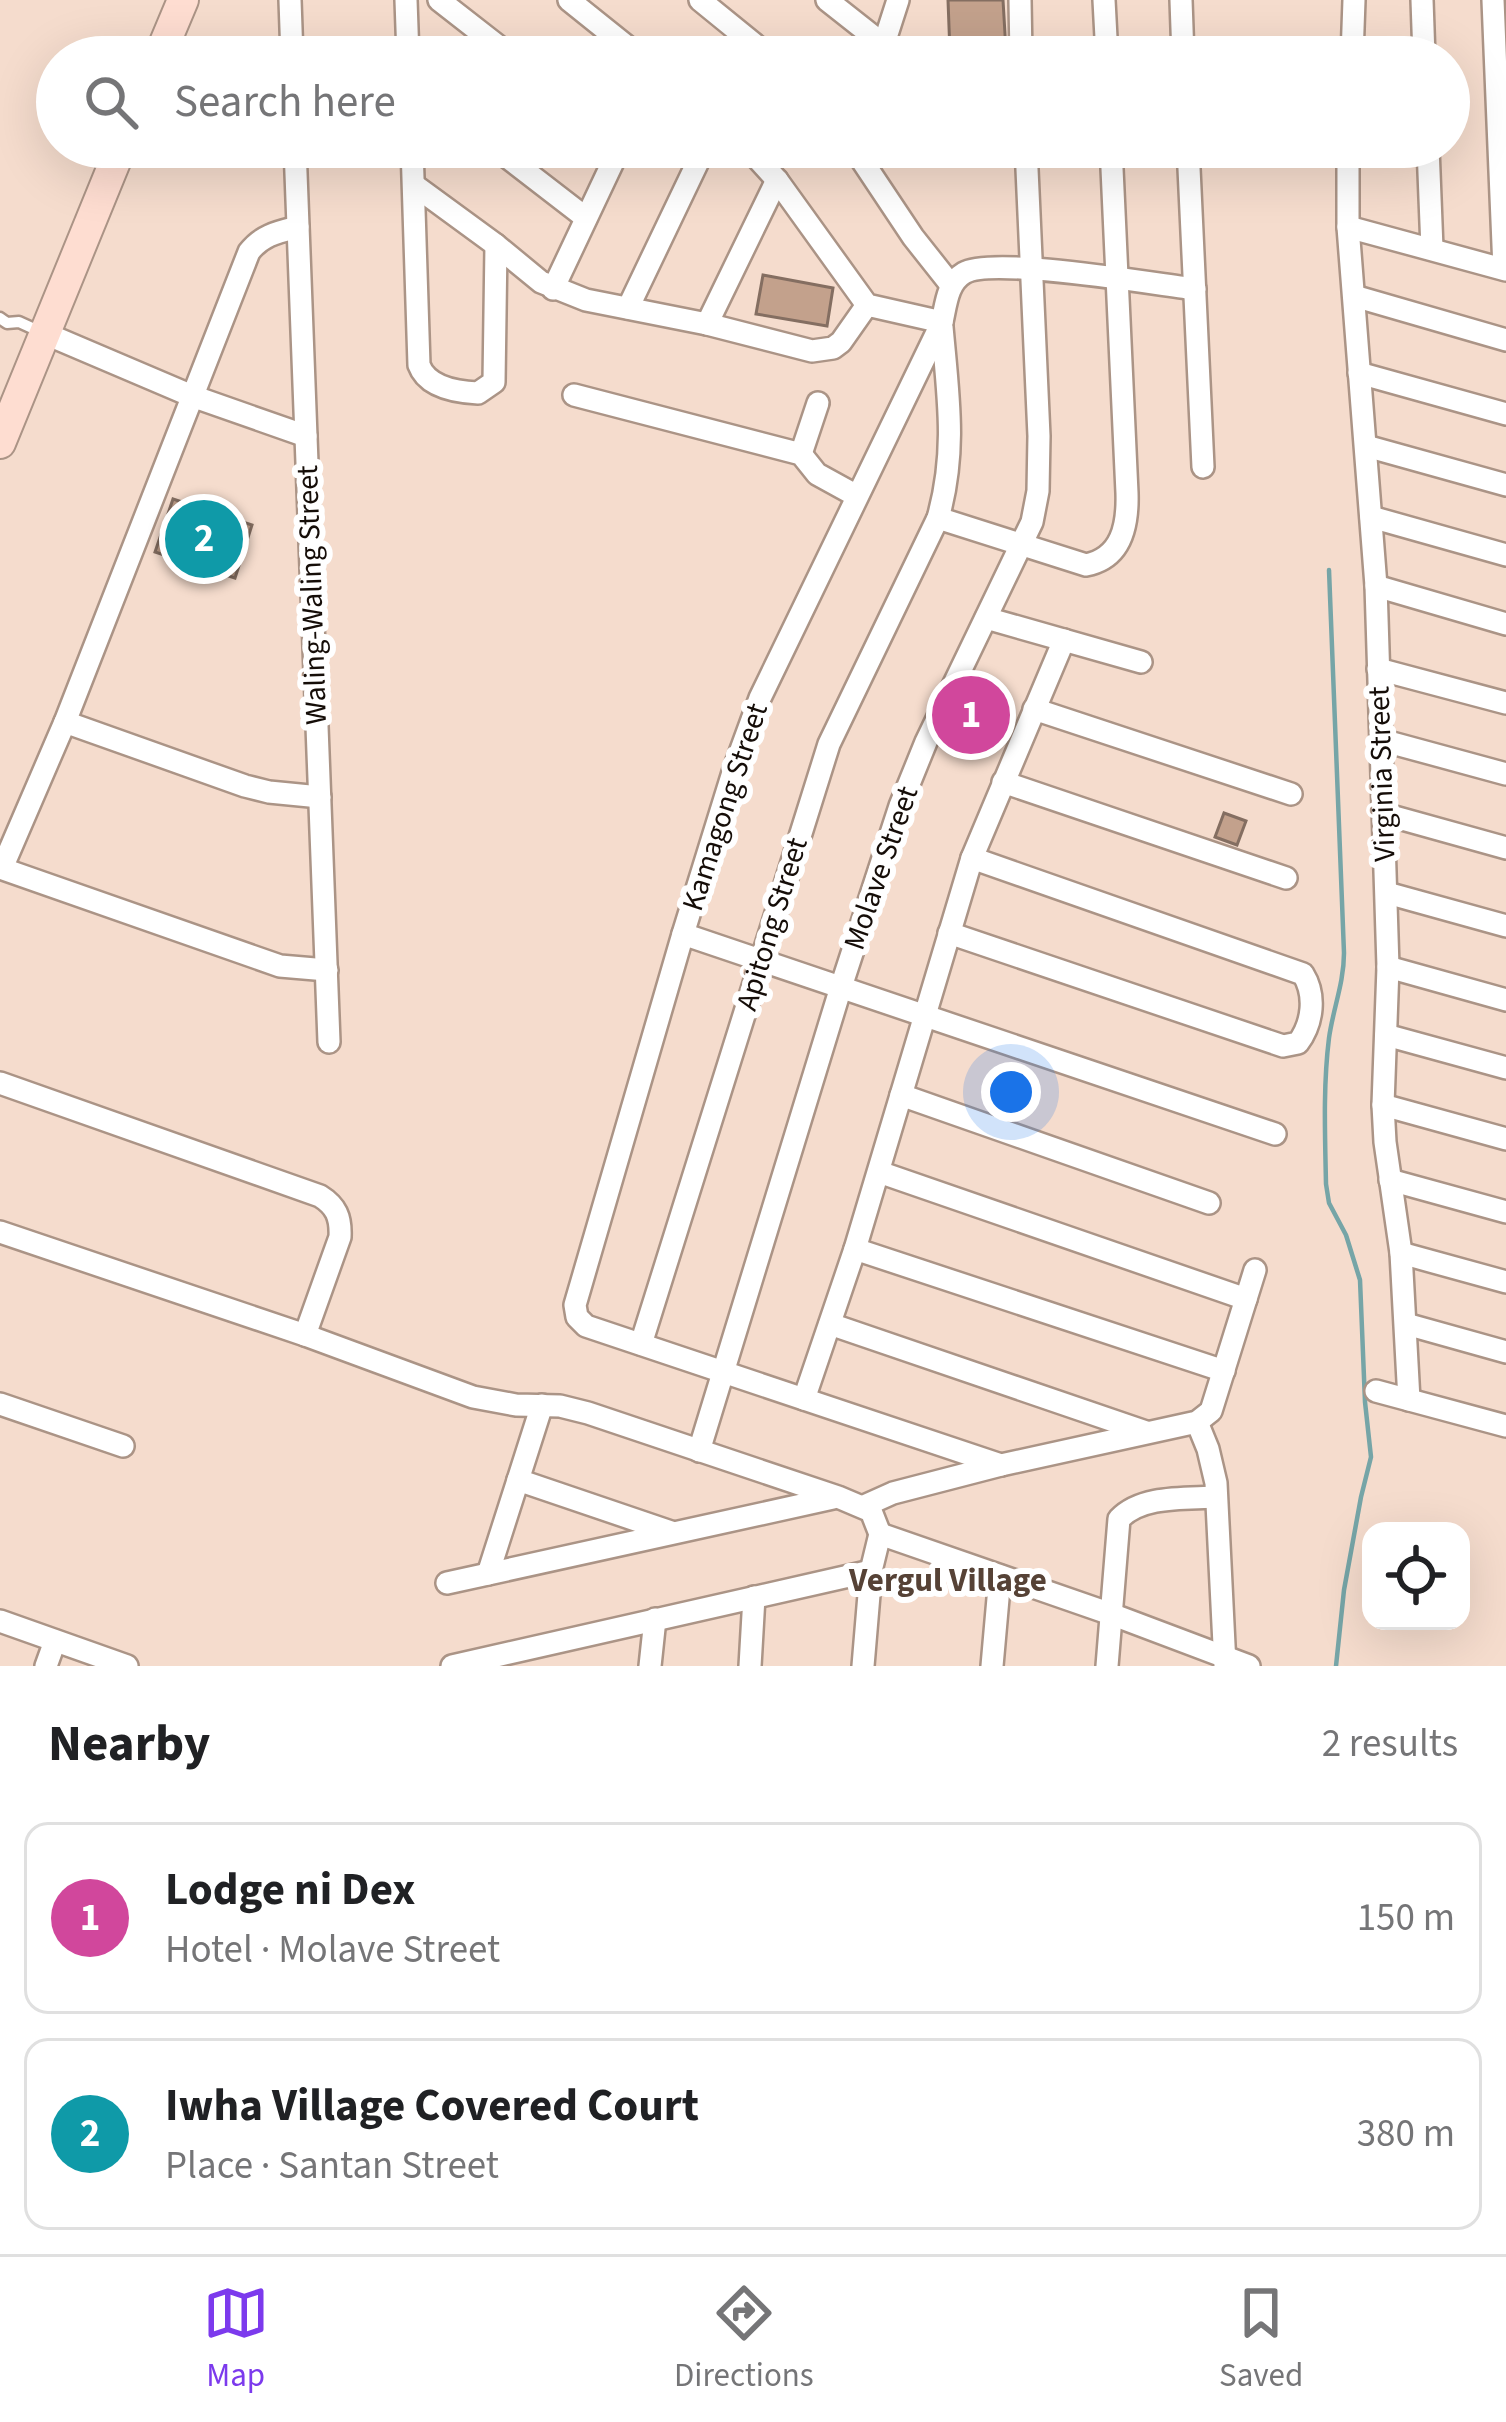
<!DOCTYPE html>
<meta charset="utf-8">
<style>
body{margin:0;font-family:"Source Sans 3",sans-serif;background:#f6f6f6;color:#202124}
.controls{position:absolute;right:36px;bottom:36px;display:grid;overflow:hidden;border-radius:24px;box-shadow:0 12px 48px #0002}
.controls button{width:108px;height:108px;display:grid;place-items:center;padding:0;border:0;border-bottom:3px solid #e0e0e0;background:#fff;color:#202124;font:60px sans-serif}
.you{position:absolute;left:1011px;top:1092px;width:42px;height:42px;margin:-30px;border:9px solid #fff;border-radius:50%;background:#1a73e8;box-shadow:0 0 0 18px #1a73e833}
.badge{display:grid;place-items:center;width:78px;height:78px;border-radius:50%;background:#7c3aed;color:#fff;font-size:39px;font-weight:700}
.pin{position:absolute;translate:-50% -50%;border:6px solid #fff;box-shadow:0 3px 12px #0006}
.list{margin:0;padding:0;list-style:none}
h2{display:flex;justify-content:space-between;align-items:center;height:156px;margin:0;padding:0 48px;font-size:51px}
h2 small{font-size:39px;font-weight:400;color:#757577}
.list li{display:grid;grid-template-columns:78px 1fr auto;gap:36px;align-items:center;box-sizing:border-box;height:192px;margin:0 24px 24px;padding:0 24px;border:3px solid #e0e0e0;border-radius:24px}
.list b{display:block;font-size:45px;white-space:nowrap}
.list p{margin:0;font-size:39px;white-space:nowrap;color:#757577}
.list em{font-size:39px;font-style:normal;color:#757577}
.icon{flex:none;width:66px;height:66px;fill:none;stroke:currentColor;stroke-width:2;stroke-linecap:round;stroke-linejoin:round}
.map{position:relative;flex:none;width:1506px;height:1666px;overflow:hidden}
.search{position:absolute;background:#fff;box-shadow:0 12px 48px #0002;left:36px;right:36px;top:36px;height:132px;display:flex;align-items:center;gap:30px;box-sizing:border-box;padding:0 42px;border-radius:66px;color:#757577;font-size:45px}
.sheet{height:588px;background:#fff}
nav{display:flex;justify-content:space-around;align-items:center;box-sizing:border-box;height:168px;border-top:3px solid #e0e0e0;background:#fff;font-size:33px;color:#757577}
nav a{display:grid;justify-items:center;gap:6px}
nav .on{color:#7c3aed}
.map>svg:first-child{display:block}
</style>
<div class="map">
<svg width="1506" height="1666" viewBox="0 0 1506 1666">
<rect width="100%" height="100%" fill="#f5dccd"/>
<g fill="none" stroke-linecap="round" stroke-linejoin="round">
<path stroke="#76a5a7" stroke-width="4.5" d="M1329,570L1344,953C1344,983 1333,1009 1329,1038C1323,1086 1325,1135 1326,1184L1329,1203L1346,1235L1360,1280L1365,1402L1371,1457L1361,1497L1344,1590L1336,1666"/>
</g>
<g fill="#c3a18c" stroke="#846e61" stroke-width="3">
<path d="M948,0H1003L1006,51L950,53Z"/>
<path d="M763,275L833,288L827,326L756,314Z"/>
<path d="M173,499L252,525L235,578L155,552Z"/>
<path d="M1224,813L1246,821L1237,845L1215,837Z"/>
</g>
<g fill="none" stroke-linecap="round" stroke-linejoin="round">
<defs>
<path id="lane" d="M0,318L7,323L19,322L41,332"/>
<g id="street">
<path d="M290,0L292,57"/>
<path d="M406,0L408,57"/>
<path d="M439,0L512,57"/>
<path d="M569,0L640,57"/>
<path d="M700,0L770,57"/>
<path d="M827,0L884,45"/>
<path d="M1020,0L1021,57"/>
<path d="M1104,0L1107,57"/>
<path d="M1181,0L1183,57"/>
<path d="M1422,0L1424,57"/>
<path d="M1493,0L1504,269"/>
<path d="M880,56L898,0"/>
<path d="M1352,57L1354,0"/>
<path d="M295,147L329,1042"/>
<path d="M412,147L419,365C427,387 456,392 478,393L494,382L496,245"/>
<path d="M494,147L586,218"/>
<path d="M747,147L777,180L867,305L942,322"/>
<path d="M853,147L913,237L951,285"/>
<path d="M1188,147L1203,467"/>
<path d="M1348,147V227L1376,586L1388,967L1383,1105L1385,1142L1401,1253L1409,1400"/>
<path d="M1428,147L1432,249"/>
<path d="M414,185L496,245L541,282L586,300L707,324L812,351L833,348L841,342L867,305"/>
<path d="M1348,227L1506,270"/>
<path d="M553,289L620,147"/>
<path d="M1354,296L1506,340"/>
<path d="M628,308L705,147"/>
<path d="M707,324L777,180"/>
<path d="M44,333L192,396L306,436"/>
<path d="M1359,373L1506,414"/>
<path d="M574,395L801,454L817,474L857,496"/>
<path d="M1366,446L1506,485"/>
<path d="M801,454L818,403"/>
<path d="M1371,517L1506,555"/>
<path d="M938,518L1086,565C1122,558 1128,525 1127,493L1111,147"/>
<path d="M1376,586L1506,624"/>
<path d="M986,618L1141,662"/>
<path d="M1378,669L1506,703"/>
<path d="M1034,709L1291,794"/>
<path d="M65,722L245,786L269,792L320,797"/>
<path d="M1381,740L1506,774"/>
<path d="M1003,782L1286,878"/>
<path d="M1384,814L1506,848"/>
<path d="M0,868L280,966L327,970"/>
<path d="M2,868L65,722L249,252C262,235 278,232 298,227"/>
<path d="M1387,893L1506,926"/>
<path d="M949,933L1283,1046L1298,1043C1313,1023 1316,995 1303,974L972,858"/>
<path d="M683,934L1275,1134"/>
<path d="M1388,967L1506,1000"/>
<path d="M1386,1035L1506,1068"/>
<path d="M0,1083L320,1196C336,1206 341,1217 340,1237L305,1335"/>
<path d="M901,1095L1209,1203"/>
<path d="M1383,1105L1506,1139"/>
<path d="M879,1172L1246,1299"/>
<path d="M1390,1180L1506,1212"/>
<path d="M0,1232L305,1335L473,1397L516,1405L560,1406L588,1413L838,1497L871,1511L880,1534"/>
<path d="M855,1249L1224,1371"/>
<path d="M1401,1253L1506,1282"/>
<path d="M830,1324L1146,1432"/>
<path d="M1406,1324L1506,1352"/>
<path d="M641,1344L829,744L938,518C957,451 948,395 942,327"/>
<path d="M1376,1391L1506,1426"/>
<path d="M804,1399L855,1249L972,858L1064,640"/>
<path d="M0,1404L123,1446"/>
<path d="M1197,1422L1208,1449L1216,1483L1225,1665"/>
<path d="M699,1451L841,987L900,806L926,742L1032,522L1038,491L1039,436L1026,147"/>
<path d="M1001,1465L586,1326L577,1317L575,1305L683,934L734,769L760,698L942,322C946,305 947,283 964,273C992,256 1154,284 1195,289"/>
<path d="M518,1480L671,1532"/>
<path d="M864,1506L893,1493L1001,1465L1197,1422L1211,1411L1255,1270"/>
<path d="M880,1534L1111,1614L1249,1666"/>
<path d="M488,1574L542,1405"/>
<path d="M447,1583L833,1498"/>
<path d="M0,1621L127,1666"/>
<path d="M46,1666L55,1641"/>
<path d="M452,1666L871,1571"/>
<path d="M650,1666L655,1619"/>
<path d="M750,1666L754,1597"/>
<path d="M863,1666L871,1571L880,1534"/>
<path d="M992,1666L1000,1576"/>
<path d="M1107,1666L1119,1519C1142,1495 1185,1499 1216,1497"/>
</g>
<g id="secondary">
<path d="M159,57L183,0"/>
<path d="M0,443L121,147"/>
</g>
</defs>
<use href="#lane" stroke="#ab9486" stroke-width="15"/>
<use href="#street" stroke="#ab9486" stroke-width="26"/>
<use href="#secondary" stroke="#ab9486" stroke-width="34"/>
<use href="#lane" stroke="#fff" stroke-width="10"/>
<use href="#street" stroke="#fff" stroke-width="21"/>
<use href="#secondary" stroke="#feddd1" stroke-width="30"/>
</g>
<g text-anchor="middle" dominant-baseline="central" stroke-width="12" stroke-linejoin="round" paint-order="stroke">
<g font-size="30" fill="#150d08" stroke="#fff">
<text transform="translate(312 595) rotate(-92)">Waling-Waling Street</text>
<text transform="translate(1382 774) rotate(-92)">Virginia Street</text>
<text transform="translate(725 807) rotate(-72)">Kamagong Street</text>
<text transform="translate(881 868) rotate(-71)">Molave Street</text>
<text transform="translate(772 924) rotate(-73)">Apitong Street</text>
</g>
<g font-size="33" font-weight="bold" fill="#564236" stroke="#fff">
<text x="948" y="1580">Vergul Village</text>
</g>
</g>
</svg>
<div class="controls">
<button><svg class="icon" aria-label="locate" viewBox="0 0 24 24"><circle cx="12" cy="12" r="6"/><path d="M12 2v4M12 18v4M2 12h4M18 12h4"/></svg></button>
</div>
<div class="you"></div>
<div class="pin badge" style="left:971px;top:715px;background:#d1479c">1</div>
<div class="pin badge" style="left:204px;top:539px;background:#0f9aa8">2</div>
<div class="search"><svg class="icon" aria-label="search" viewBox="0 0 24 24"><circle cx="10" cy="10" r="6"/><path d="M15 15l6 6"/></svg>Search here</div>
</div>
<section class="sheet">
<h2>Nearby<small>2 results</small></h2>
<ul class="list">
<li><span class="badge" style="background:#d1479c">1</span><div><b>Lodge ni Dex</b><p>Hotel · Molave Street</p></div><em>150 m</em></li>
<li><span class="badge" style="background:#0f9aa8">2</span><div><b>Iwha Village Covered Court</b><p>Place · Santan Street</p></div><em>380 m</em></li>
</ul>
</section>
<nav>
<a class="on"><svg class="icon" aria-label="map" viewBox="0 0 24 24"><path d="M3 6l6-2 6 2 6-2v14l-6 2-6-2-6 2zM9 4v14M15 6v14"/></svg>Map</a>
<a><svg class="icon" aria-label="directions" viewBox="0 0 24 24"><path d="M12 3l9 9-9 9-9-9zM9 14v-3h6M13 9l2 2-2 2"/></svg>Directions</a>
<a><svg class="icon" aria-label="saved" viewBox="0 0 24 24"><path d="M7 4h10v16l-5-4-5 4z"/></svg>Saved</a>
</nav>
